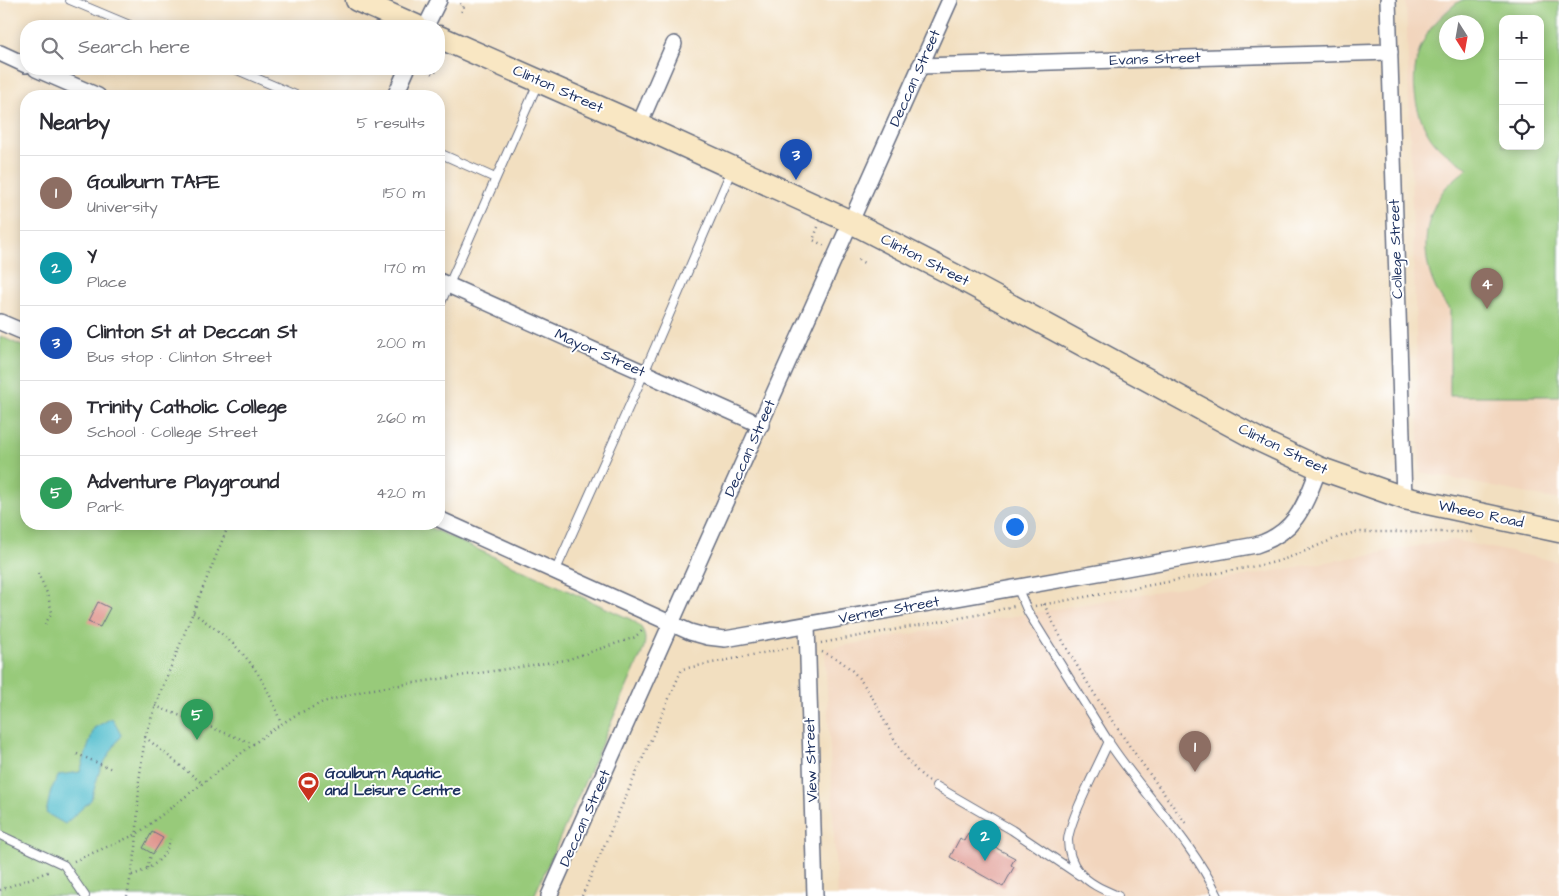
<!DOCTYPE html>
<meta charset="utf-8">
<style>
body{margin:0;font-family:"Architects Daughter",sans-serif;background:#f2f2f3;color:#2b2b33}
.controls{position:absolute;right:15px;top:15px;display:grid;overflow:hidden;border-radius:10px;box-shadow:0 2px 12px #0003}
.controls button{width:45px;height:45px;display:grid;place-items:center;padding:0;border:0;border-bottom:1px solid #e1e1e2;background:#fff;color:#2b2b33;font:25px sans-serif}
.compass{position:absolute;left:1439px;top:15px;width:45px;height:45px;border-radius:50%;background:#fff;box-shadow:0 2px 12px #0003;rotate:169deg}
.you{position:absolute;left:1014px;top:526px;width:18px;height:18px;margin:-12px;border:4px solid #fff;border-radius:50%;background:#1a73e8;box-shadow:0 0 0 8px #1a73e833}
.badge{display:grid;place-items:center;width:32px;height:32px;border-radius:50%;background:#c8321e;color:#fff;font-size:16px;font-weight:700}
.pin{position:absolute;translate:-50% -41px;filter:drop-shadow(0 1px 2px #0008)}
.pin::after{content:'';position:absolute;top:26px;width:18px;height:15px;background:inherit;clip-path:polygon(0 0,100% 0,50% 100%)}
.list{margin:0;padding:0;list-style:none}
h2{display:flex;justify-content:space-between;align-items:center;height:65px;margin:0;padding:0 20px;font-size:21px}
h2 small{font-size:16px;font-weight:400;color:#7c7c81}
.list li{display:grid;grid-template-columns:32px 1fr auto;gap:15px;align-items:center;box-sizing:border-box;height:75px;padding:0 20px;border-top:1px solid #e1e1e2}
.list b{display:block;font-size:19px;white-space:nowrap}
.list p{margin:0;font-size:16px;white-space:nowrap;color:#7c7c81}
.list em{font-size:16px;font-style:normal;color:#7c7c81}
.icon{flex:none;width:28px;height:28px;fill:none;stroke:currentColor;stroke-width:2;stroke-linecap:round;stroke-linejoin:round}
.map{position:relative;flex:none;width:1559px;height:896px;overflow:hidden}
.search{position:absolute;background:#fff;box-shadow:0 2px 12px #0003;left:20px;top:20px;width:425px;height:55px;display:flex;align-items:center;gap:12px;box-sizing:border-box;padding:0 18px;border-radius:20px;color:#7c7c81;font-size:19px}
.panel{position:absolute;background:#fff;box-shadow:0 2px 12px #0003;left:20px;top:90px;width:425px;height:440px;border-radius:20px}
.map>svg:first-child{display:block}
</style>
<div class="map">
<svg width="1559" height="896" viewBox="0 0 1559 896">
<rect width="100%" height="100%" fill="#fff"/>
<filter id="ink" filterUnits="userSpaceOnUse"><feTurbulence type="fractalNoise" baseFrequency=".02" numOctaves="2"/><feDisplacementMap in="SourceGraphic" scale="10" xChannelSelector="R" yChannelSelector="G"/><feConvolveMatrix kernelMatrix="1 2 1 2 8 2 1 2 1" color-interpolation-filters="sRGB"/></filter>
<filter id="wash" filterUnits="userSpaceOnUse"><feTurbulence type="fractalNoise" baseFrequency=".0096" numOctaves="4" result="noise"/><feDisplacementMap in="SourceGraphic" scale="20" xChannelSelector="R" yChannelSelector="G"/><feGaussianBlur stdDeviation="1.12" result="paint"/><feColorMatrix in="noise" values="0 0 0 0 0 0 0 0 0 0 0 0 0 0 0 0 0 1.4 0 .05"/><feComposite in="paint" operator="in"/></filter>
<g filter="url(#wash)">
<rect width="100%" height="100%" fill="#f2dfc0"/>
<g fill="#f2d5bd" fill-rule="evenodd">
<path d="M1406,0H1559V500L1420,472ZM1503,19H1540V146H1503ZM1446,22H1476V52H1446Z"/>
<path d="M1453,540L1559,562V896H837L825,649Z"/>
</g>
<g fill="#98ca7a" stroke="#5a7c6c" fill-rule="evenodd">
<path d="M1462,0L1559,2V396H1450V310C1420,276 1417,222 1447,186C1453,180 1461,174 1468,168C1453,159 1437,149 1428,133C1406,95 1410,44 1444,14C1450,9 1455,3 1462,0ZM1503,19H1540V146H1503ZM1446,22H1476V52H1446Z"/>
<path d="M0,336L26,348V524H422L630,619C645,627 648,637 642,653L534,896H0Z"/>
</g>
<path fill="#51bdcd" stroke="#367696" d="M112,718L121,735L100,769L91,800L65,824L46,813L51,790L59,775L80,772L94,728Z"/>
<g id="blocks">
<g fill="#df958d">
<path d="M98,602L110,608L100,627L88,622Z"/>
<path d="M152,832L163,838L153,854L143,848Z"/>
<path d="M968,833L1015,858L1011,865L1014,867L1003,887L950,857L960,838L964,841Z"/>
</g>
</g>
</g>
<g filter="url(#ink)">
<use href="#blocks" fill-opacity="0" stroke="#666d80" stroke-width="1"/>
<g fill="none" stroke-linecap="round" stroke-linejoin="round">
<defs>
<g id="lane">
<path d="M70,0L132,26"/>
<path d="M235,69L298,96"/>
<path d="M439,153L495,178"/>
<path d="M439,307L538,83"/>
<path d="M555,572L644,373L732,169"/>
<path d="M1017,587L1028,612L1110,744C1145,796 1190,839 1218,896"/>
<path d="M1109,741C1099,764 1070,818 1068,840C1068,852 1072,863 1079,872C1089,884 1104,890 1118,896"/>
<path d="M936,786L1012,830L1079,875"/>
<path d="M0,835L64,865L85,896"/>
</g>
<g id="street">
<path d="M1388,0L1404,498"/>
<path d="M426,26L439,0"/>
<path d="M0,53L26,65"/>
<path d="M920,66L1390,52"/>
<path d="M36,69L98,96"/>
<path d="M395,96L407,69"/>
<path d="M639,125L674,44"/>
<path d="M439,281L761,425"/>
<path d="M0,322L26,333"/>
<path d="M439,519L690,632L708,637L725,639L1256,545C1297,532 1305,504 1319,468"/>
<path d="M807,625L815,896"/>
<path d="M549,896L950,0"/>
</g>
<g id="secondary">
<path d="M357,0L416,26"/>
<path d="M439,37L639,125L851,222L954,275L1259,440L1319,468L1404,498L1559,531"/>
</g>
</defs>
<use href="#lane" stroke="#666d80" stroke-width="10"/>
<use href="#street" stroke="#666d80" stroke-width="18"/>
<use href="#secondary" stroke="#666d80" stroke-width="25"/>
<g stroke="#666d80" stroke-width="2.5" stroke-dasharray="1 4" stroke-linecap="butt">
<path d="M460,4L464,6L461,13"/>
<path d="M439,64L442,57"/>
<path d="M422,69L434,74L437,69"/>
<path d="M818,227L813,240L825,246"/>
<path d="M858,260L864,263"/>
<path d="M38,573L47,593L52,612L43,628"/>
<path d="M1044,604C1082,684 1135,754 1187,825"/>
<path d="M1035,606L1267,564C1299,557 1326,539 1357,532H1472"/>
<path d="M193,613C240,644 263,670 281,724"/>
<path d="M637,635L643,630"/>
<path d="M821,643L987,613L1014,606"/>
<path d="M822,652C881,672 881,747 929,781"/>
<path d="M155,706L254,744"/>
<path d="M145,737L203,784"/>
<path d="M77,754L112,769"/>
<path d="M74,861L137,834L269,732L294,716L323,702L367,690L566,660L636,637"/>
<path d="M147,868L151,855"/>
<path d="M132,875C150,870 167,858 170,839"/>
<path d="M0,890L50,871"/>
<path d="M127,896L136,849L139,781L145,737L161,691L229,524"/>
<path d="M582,896L682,669L793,647"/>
</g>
<use href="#lane" stroke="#fff" stroke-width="8"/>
<use href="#street" stroke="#fff" stroke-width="15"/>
<use href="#secondary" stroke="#f9e7c3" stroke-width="22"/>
</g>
</g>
<defs>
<symbol id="stadium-pin" viewBox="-11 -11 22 30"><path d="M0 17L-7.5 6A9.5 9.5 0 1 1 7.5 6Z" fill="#c8321e" stroke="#fff"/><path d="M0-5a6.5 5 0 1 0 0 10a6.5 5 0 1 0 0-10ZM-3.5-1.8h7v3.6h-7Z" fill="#fff"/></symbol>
</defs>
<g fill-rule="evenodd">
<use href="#stadium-pin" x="296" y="770" width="25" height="34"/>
</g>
<g text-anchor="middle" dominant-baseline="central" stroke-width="4" stroke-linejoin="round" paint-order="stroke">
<g font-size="15" fill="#1b2f5e" stroke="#fff">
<text transform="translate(1155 59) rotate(-2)">Evans Street</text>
<text transform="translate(915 78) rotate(-66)">Deccan Street</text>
<text transform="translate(558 89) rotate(24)">Clinton Street</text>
<text transform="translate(1396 249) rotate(-92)">College Street</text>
<text transform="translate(925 260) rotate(27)">Clinton Street</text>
<text transform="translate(600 353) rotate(24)">Mayor Street</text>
<text transform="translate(750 448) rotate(-66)">Deccan Street</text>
<text transform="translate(1283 449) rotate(26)">Clinton Street</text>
<text transform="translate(1481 514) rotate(12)">Wheeo Road</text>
<text transform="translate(889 610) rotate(-10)">Verner Street</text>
<text transform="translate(811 760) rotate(-92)">View Street</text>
<text transform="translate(585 818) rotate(-66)">Deccan Street</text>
</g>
<g font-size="15" font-weight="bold" fill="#1b2f5e" stroke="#fff" text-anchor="start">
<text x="325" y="773">Goulburn Aquatic<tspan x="325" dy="17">and Leisure Centre</tspan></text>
</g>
</g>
</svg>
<div class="controls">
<button>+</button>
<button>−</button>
<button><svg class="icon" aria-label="locate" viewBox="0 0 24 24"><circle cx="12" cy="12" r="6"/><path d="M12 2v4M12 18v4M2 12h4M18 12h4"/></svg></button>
</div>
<svg class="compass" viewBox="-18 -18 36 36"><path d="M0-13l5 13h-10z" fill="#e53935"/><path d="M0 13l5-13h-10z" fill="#7c7c81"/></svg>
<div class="you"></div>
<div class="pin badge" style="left:1195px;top:772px;background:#8d6e63">1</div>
<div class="pin badge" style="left:985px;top:861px;background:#0f9aa8">2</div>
<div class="pin badge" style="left:796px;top:180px;background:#1a4fb4">3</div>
<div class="pin badge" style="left:1487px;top:309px;background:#8d6e63">4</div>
<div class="pin badge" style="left:197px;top:740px;background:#2e9e5b">5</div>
<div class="search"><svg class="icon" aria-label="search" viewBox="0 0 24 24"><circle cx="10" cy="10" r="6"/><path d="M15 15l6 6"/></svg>Search here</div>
<section class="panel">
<h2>Nearby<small>5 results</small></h2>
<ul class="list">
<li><span class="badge" style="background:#8d6e63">1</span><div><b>Goulburn TAFE</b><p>University</p></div><em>150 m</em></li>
<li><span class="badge" style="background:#0f9aa8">2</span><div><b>Y</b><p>Place</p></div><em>170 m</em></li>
<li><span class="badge" style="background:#1a4fb4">3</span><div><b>Clinton St at Deccan St</b><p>Bus stop · Clinton Street</p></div><em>200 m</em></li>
<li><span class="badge" style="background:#8d6e63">4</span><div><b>Trinity Catholic College</b><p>School · College Street</p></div><em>260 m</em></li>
<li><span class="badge" style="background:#2e9e5b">5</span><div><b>Adventure Playground</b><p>Park</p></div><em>420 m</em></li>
</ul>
</section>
</div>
